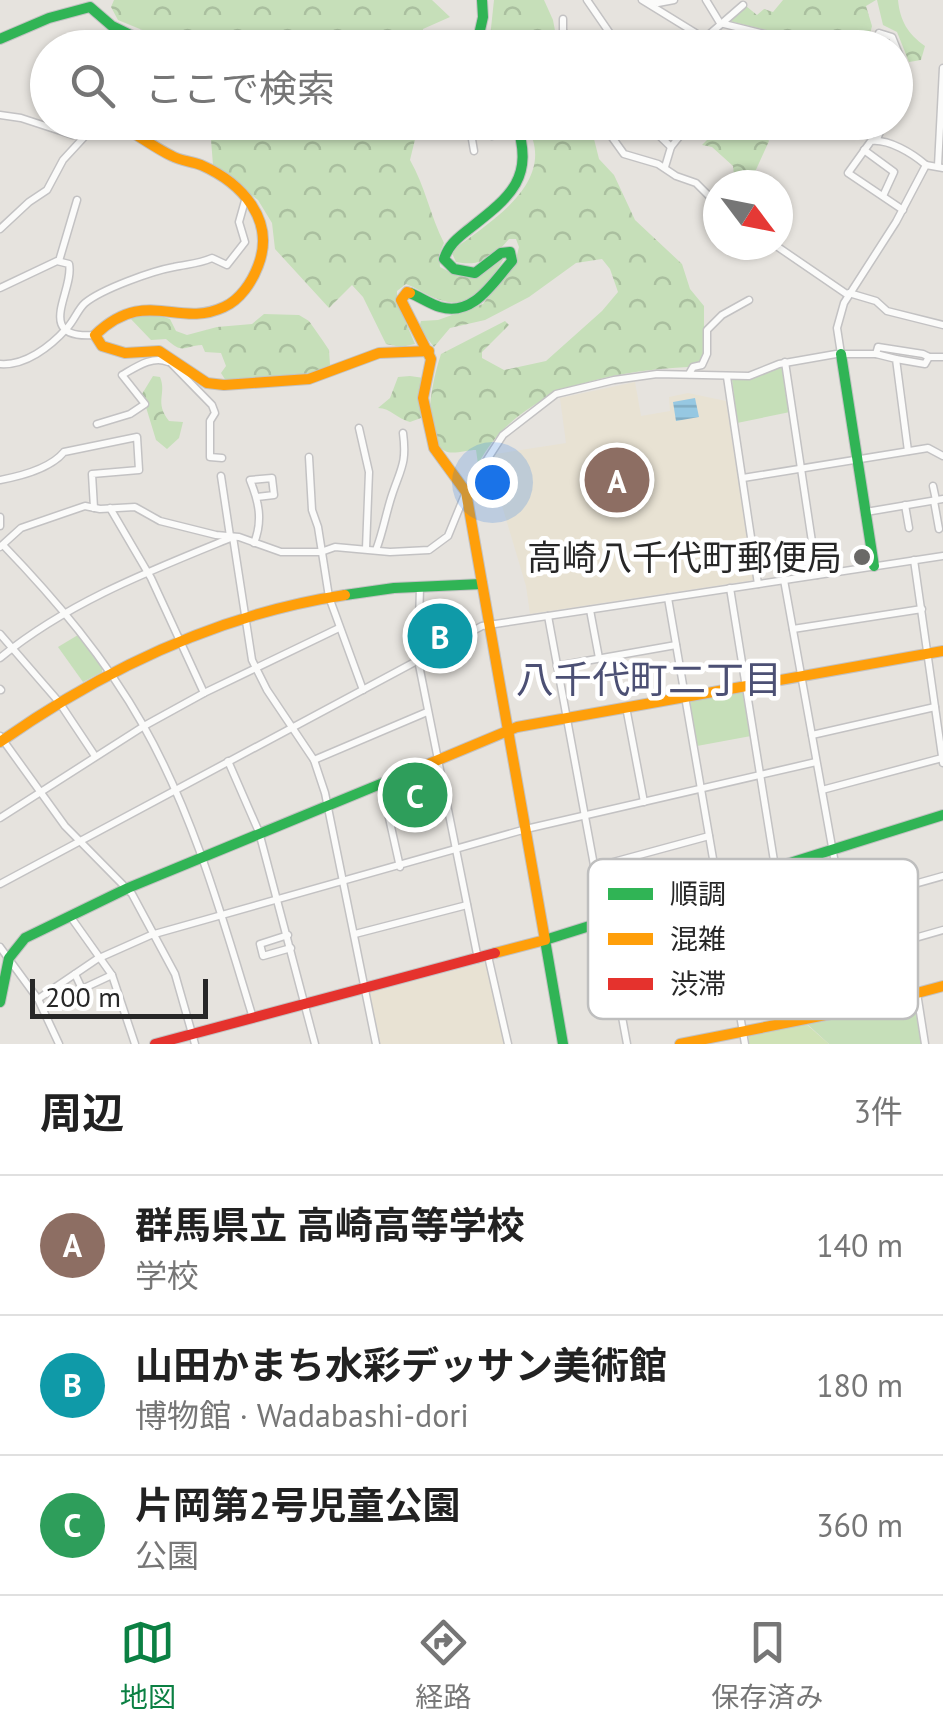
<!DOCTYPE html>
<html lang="ja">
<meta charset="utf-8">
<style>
body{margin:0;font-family:"PT Sans","Noto Sans JP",sans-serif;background:#f6f6f6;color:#222}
.compass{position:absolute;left:703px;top:170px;width:90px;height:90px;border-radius:50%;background:#fff;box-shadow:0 2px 8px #0004;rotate:122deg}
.scale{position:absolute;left:30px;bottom:25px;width:178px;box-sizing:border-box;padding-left:10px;border:5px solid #272727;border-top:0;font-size:28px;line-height:35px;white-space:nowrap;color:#272727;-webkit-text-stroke:8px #fff;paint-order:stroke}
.you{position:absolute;left:492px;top:482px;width:35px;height:35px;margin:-25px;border:8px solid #fff;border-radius:50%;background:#1a73e8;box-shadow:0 0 0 15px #1a73e833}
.badge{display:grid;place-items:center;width:65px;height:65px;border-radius:50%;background:#0b8043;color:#fff;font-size:32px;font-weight:700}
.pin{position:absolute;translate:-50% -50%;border:5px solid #fff;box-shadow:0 2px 10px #0006}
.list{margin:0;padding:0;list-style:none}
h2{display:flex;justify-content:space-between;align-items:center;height:130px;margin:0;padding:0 40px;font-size:42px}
h2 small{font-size:32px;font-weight:400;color:#767676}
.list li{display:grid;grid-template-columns:65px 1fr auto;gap:30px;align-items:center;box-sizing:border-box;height:140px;padding:0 40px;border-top:2px solid #e0e0e0}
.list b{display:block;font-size:38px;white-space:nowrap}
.list p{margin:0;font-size:32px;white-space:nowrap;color:#767676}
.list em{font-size:32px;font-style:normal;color:#767676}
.icon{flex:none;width:55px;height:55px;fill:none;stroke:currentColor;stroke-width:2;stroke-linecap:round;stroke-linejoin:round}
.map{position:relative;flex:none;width:943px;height:1044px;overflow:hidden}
.search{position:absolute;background:#fff;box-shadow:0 2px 8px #0004;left:30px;right:30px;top:30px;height:110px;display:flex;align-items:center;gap:25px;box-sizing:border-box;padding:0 35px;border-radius:55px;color:#767676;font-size:38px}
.sheet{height:550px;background:#fff}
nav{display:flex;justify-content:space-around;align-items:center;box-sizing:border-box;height:140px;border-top:2px solid #e0e0e0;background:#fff;font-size:28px;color:#767676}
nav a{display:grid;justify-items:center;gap:5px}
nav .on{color:#0b8043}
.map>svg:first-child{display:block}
</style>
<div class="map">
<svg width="943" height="1044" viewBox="0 0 943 1044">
<defs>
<pattern id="forest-crowns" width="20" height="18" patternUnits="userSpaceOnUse" patternTransform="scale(2.5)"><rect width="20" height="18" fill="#c6dfb9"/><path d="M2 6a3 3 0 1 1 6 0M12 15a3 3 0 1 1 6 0" fill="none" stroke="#aabf9f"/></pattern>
<pattern id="water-rules" width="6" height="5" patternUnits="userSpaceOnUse" patternTransform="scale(2.5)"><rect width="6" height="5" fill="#96c8e2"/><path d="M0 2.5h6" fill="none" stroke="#81acc2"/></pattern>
</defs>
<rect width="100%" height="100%" fill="#e6e3de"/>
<g fill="#e8e2d3">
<path d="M635,382L641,416L670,411L669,397L688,393L726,401L754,580L530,614L526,586L489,462L495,454L566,443L560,398Z"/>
<path d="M487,962L506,1044H380L369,993Z"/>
</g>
<g fill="url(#forest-crowns)">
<path d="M114,0H432L450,17L423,29V47H174L169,41L118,20L111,7Z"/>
<path d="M494,0H544L553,20L558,47H489Z"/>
<path d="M783,0H876L866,6L872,26L869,38L872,41L871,47H796L783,34L729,21L746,6L757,15L764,9L773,12Z"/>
<path d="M877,0H898C900,21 908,34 925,46L921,60L909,62L897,32L883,25Z"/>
<path d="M196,123H419L410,160C425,186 430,215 444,243L439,255L440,267C471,284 479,278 505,257C491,279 475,310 444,301C430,298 419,289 406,284L397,291V302L415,344L401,347L386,344L363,297L352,285L329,308L275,249L272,223L258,200L213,165L210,127Z"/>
<path d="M525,123H590L599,159L614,175L635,220L682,264L690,289L704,306V354L701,362L688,367C607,372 520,387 478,464L476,450C467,450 452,455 445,451C418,438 434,375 441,354L505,321L509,325L482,352V358L504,370L546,361L602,311L618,292L610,269L602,259L576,263L529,297L485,320L450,328L434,347L419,328L421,321L438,320L483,304L517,255L519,247L516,239H509C493,258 480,267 456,262L451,251C493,220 561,180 525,123Z"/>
<path d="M749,125L765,133L769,141L750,183L735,185L733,166L712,147L702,145L710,137L733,139Z"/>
<path d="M152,313L170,319L176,331L187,335L217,327L252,324L264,314L299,315L309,321L323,341L329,350L330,365L310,374L226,381L221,373L226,366L221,353L205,352L202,345C183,346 184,355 166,339L151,340L128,316Z"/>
<path d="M153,376L160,377C167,394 154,402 169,421L183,422L179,438L167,449L156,440L142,394Z"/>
<path d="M410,376L424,378L420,396L421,418L410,422C397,419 391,408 378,408L390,398L398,377Z"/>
</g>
<g fill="#c6dfb9">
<path d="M779,366L784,369L790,412L737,423L732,379L754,377Z"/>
<path d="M78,635L102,668V672L83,682L58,647Z"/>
<path d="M742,690L751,736L697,746L690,703L693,699Z"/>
<path d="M438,758L448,809L390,820L381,782Z"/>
<path d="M912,998L915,1000L923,1044H829L806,1023Z"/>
</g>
<path fill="#cfe2b6" d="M805,1023L829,1044H748L749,1033Z"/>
<path fill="url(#water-rules)" d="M695,398L699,417L676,421L673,402Z"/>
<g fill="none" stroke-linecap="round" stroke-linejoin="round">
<defs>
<g id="street">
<path d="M587,0L620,48"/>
<path d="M642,0L720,48"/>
<path d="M646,0L658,3L674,0"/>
<path d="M706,0L720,23L777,37L786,48"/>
<path d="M563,19V31L579,48"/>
<path d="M669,39L677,48"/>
<path d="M656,48L675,35L699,41L705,38L743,5"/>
<path d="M761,48L772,35"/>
<path d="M875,48L879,33L892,37L903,64L900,76L896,78"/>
<path d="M0,115L21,118L73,135L89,122"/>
<path d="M469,122L474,151"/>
<path d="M485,122L492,136"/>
<path d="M601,122L624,154L658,164L676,176L696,183L718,205"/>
<path d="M645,122L671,147"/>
<path d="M877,139L884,122"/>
<path d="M864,150L894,172L883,196"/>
<path d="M938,166L943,68"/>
<path d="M665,167L671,147L691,122"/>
<path d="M903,210L848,173L871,141C889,139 912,153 926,165"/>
<path d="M0,229L29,202L47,190L63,160L98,122"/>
<path d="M775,245L848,295"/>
<path d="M59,261L77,200"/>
<path d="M0,288L57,261L69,264C75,290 32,340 95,335"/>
<path d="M849,293L876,301L887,311L943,325"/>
<path d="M841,354L837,328L844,303L896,222L926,165L943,168"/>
<path d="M876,354L878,347L923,354L929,357H943"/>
<path d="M896,359L925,364L929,357"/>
<path d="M169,361L212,405L215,413L210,421V457L222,458"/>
<path d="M785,362L817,575"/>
<path d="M0,364C25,366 50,347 67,328C74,321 78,309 85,303C102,289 152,271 174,267C187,264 199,264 212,258L227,265L245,242L239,222L246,197"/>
<path d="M689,374L693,367L702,365L707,354V330L722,315L749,300"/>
<path d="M727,377L758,584"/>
<path d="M97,424L130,414L145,404L122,375C136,367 153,355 168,362"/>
<path d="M359,428L369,472L366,549"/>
<path d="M309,457L312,510L318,527L329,597L363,690"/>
<path d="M221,476L230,536"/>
<path d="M743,478L928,448L943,456"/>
<path d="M0,480C21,476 50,469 64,452L137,437L139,470L92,474L94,508"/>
<path d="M933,486L936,500"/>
<path d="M934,501L939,529"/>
<path d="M905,505L909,528"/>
<path d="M110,508L151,578L204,693"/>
<path d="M866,512L943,499"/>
<path d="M0,517V526"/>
<path d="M254,543C263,521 259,502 250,480L272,478L274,495L257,497"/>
<path d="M3,545C56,600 105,658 143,725C194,815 223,920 253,1018"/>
<path d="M0,547L21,528L85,506L100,509L135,507L160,521L216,535L239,537L281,552H321L335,547L390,552L429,550L448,536L466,492L503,435L556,394L614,380L657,374L749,376L779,364L836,354H876L896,359L908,451"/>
<path d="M376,550C383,532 386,513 392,495C401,468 407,463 403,433"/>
<path d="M914,560L943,763"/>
<path d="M784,580L861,1008"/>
<path d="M420,587L418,660L478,959"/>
<path d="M730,588L775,867"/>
<path d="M668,598L745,1044"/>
<path d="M590,610L599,658"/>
<path d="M548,616L627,1044"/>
<path d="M793,629L922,609"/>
<path d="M0,634L59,702L95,756"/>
<path d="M0,658C68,602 152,570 233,537L252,660L267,690L314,760L325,793L376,1044"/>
<path d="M557,666L676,645"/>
<path d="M0,689L1,690"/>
<path d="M626,707L644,802"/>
<path d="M812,735L935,707"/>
<path d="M0,736L65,826L132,894L175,974L195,1044"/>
<path d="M314,760L427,712"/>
<path d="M228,761L259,832L315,1044"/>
<path d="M381,782L400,867"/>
<path d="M822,790L942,758"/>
<path d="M0,818L144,726L204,693L339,628"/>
<path d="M595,867L709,836"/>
<path d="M0,884L482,626L943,556"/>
<path d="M70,916L112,975L135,1044"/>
<path d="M846,922L883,915"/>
<path d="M900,926L903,941"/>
<path d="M355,934L467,905"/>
<path d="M288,935L260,944L263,956L291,948"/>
<path d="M726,937L943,876"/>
<path d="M0,947L38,999L59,1044"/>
<path d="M488,956L508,1044"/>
<path d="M75,974L82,989L112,975"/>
<path d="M734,982L852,956L943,930"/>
<path d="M617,988L731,965"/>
<path d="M917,993L925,1044"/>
<path d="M38,999L97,959L151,935L526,829L816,762"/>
</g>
<g id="fast">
<path d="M0,39L49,18L90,7L112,26L157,48"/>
<path d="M476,48L483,17L482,0"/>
<path d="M410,293C420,297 430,304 440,307C474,317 493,282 512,261L510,252L501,253L475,273L454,269L444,259C449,244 458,238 469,229C511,196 535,178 516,122"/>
<path d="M841,354L874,566"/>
<path d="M345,595L394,588L482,584"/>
<path d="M0,1002L9,958L25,938L128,888L395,778"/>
<path d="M563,1044L545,940L943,815"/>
</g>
<g id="slow">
<path d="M112,122C134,131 151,146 172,156C181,161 191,161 201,165C242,183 276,220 258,266C252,282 240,300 224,307C177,329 146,286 95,335L102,346L125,353L159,351L207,383L224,385L309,379L379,353L429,351"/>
<path d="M410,293L407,292L401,300L431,359L423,398L434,448L466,492L545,940L495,953"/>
<path d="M0,742C104,669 219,614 345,595"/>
<path d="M395,778L517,727L943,651"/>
<path d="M680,1044L861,1008L943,986"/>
</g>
<path id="jam" d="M155,1044L495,953"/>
</defs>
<use href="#street" stroke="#c3c2c3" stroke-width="9"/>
<use href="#fast" stroke="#c3c2c3" stroke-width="12"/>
<use href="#slow" stroke="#c3c2c3" stroke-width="12"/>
<use href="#jam" stroke="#c3c2c3" stroke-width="12"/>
<use href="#street" stroke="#fbfbfa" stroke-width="6"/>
<use href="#fast" stroke="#30b455" stroke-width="10"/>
<use href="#slow" stroke="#ff9f0a" stroke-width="10"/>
<use href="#jam" stroke="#e5322d" stroke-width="10"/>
</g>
<circle fill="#6a6967" stroke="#fff" stroke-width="4" cx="862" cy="557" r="10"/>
<g text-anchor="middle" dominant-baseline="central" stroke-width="9" stroke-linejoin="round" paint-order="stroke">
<g font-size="35" fill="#272727" stroke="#fff" text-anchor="end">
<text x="842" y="557">高崎八千代町郵便局</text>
</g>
<g font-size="38" fill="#4c5074" stroke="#fff">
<text x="649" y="678">八千代町二丁目</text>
</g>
</g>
<rect x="588" y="859" width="330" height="160" rx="15" fill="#fff" stroke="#bebebe" stroke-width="2.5"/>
<rect x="608" y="888" width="45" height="12" fill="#30b455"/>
<rect x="608" y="933" width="45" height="12" fill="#ff9f0a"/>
<rect x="608" y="978" width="45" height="12" fill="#e5322d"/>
<g font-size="28" fill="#272727">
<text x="670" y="904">順調</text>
<text x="670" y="949">混雑</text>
<text x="670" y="994">渋滞</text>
</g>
</svg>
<svg class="compass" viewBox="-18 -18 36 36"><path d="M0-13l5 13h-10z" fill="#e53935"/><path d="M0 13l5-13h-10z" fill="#767676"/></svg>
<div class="scale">200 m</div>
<div class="you"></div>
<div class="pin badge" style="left:617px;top:480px;background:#8d6e63">A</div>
<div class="pin badge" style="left:440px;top:636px;background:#0f9aa8">B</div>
<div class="pin badge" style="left:415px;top:795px;background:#2e9e5b">C</div>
<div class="search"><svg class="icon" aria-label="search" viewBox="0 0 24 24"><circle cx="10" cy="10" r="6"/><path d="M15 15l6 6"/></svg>ここで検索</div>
</div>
<section class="sheet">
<h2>周辺<small>3件</small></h2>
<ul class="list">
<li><span class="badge" style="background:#8d6e63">A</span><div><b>群馬県立 高崎高等学校</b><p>学校</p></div><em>140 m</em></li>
<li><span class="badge" style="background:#0f9aa8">B</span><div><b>山田かまち水彩デッサン美術館</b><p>博物館 · Wadabashi-dori</p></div><em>180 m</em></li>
<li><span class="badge" style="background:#2e9e5b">C</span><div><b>片岡第2号児童公園</b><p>公園</p></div><em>360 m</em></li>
</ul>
</section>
<nav>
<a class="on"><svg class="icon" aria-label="map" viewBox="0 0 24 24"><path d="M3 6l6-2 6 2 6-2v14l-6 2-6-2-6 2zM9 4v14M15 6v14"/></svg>地図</a>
<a><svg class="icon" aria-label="directions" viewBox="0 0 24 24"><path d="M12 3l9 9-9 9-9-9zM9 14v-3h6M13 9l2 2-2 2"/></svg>経路</a>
<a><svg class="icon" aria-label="saved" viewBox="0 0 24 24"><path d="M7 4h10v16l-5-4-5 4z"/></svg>保存済み</a>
</nav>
